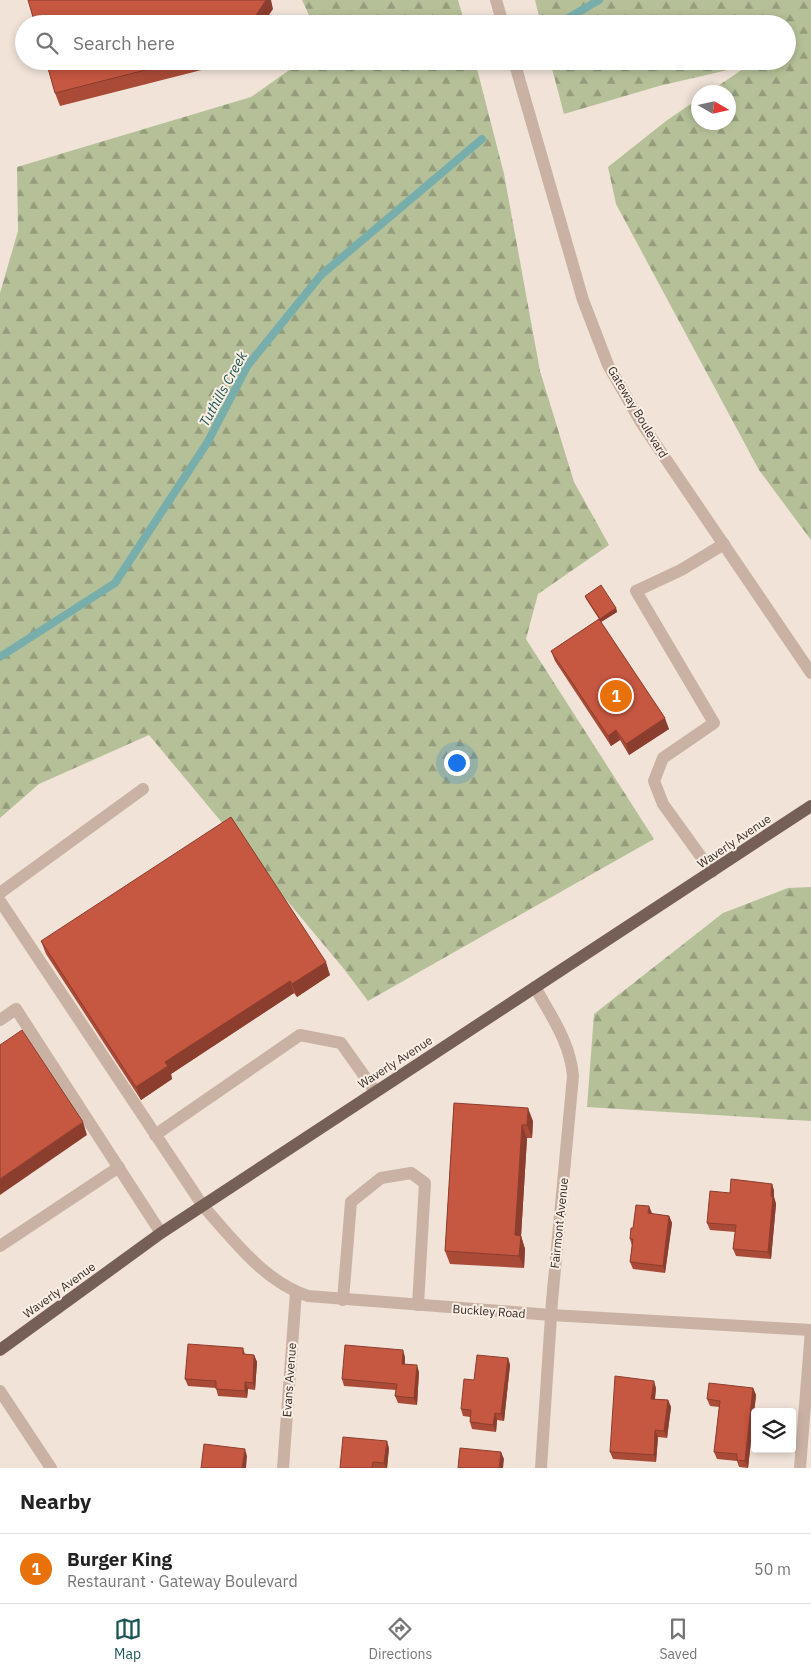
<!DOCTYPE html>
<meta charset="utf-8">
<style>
body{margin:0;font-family:"IBM Plex Sans",sans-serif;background:#f2f2f2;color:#222}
.controls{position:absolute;right:15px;bottom:15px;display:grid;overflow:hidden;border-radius:5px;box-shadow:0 2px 8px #0003}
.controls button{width:45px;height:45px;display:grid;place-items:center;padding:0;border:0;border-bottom:1px solid #e0e0e0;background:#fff;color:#222;font:25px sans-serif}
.compass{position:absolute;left:691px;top:85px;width:45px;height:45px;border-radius:50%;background:#fff;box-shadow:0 2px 8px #0003;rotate:99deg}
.you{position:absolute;left:456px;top:762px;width:18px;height:18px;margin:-12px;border:4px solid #fff;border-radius:50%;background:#1a73e8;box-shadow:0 0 0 8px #1a73e833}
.badge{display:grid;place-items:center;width:32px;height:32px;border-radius:50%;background:#1c5555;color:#fff;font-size:16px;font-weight:700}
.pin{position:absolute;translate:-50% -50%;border:2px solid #fff;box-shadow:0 1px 5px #0006}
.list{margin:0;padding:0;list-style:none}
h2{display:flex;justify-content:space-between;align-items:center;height:65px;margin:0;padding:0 20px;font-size:21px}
h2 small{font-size:16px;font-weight:400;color:#767676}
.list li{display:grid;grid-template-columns:32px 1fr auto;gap:15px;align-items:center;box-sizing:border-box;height:70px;padding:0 20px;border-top:1px solid #e0e0e0}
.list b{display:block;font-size:19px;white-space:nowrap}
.list p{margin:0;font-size:16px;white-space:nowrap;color:#767676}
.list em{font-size:16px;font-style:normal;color:#767676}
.icon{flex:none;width:28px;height:28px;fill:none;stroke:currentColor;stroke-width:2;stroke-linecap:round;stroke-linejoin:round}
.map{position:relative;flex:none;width:811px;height:1468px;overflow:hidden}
.search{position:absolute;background:#fff;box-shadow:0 2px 8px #0003;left:15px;right:15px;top:15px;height:55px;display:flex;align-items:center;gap:12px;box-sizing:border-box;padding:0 18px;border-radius:28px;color:#767676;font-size:19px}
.sheet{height:135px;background:#fff}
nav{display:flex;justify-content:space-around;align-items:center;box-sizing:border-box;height:70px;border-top:1px solid #e0e0e0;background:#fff;font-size:14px;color:#767676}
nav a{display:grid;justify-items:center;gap:2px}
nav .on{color:#1c5555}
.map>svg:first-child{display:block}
</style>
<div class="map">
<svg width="811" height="1468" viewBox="0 0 811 1468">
<defs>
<pattern id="forest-firs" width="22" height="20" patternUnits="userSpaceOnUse" patternTransform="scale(1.25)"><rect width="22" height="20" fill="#b5c098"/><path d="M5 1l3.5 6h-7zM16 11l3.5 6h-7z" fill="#949c7c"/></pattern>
</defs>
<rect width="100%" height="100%" fill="#f1e3d8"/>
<g fill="url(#forest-firs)">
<path d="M302,0H458L465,24H313Z"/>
<path d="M535,0H811V540L759,470L616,204L608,167L666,121L698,99V122H728V92H709L749,65L659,86L564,114L550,61H787V24H541Z"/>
<path d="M302,61H475L504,174L540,371L574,482L609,545L538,594L526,639L654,839L368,1001L344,969L149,735L39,784L0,818V293L18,231L17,167L251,97Z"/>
<path d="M811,887V1121L587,1107L594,1014L723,913L788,888Z"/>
</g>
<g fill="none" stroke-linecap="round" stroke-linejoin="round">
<g stroke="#77aeac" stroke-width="8">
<path d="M558,24L599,0"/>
<path d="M0,657L115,583L207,443L248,365L321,275L482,139"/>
</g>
<g stroke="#c9b2a4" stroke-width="12">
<path d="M712,872L663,804L654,781L663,758L714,723L636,591L681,570L724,544"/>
<path d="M0,893L143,789"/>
<path d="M0,901L203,1206"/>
<path d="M0,1020L16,1009L161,1233"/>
<path d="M155,1135L300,1035L341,1043L375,1091"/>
<path d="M0,1246L119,1167"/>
<path d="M343,1300L351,1202L381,1178L411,1173L425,1183L418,1305"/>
<path d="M0,1391L51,1468"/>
</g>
<g stroke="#c9b2a4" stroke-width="12">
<path d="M496,0L503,24"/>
<path d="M514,61L583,300L608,365L642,424L811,673"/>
<path d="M535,987C551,1016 570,1042 573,1076L552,1301L541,1468"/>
<path d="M283,1468L296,1292"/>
<path d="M800,1468L811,1330"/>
</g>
<path stroke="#c9b2a4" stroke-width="12" d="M203,1206C233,1239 263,1281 308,1296L551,1315L811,1330"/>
<path stroke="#765f57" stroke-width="12" d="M0,1350L161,1233L811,806"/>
</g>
<g fill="#aa4b38">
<path d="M46,61H237L60,106L55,93Z"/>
<path d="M585,596L616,608L617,612L601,622L669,729L629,755L620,740L611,746L555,661L551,651L599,619L586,599Z"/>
<path d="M41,941L330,975L297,997L294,993L171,1074L172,1079L141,1100L46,954Z"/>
<path d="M454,1103L533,1121L532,1138H527L521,1236L525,1249L524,1268L450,1264L445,1251Z"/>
<path d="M772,1184L774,1191V1197L776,1204L771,1259L736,1256L733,1249L735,1232L710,1230L707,1223L730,1193Z"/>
<path d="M652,1214L669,1216L672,1223L665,1273L633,1269L630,1262L632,1246L630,1239L633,1228Z"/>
<path d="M243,1348L245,1354L254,1355L257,1362L255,1390L248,1389L247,1398L218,1396L216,1388L188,1386L185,1379Z"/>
<path d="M405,1357V1364L419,1372L417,1405L398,1403L395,1396L396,1390L344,1386L342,1379Z"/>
<path d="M508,1358L510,1365L504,1421L497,1420L496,1432L472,1429L470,1422V1417L463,1416L461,1409Z"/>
<path d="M656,1388L655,1399L668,1400L671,1407L667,1438L658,1437L656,1462L613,1459L610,1452Z"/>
<path d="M753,1388L756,1395L748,1468L739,1467L737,1461L717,1459L714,1452L719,1407L710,1406L707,1399Z"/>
<path d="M389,1448L387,1468H340Z"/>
</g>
<g fill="#8b3d2e">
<path d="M266,0H271L273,9L263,24H250Z"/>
<path d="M616,608L617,612L601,622L600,619Z"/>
<path d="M665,718L669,729L629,755L626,744Z"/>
<path d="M616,730L620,740L611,746L608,736Z"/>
<path d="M326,962L330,975L297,997L292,984Z"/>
<path d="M290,981L294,993L171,1074L172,1079L141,1100L136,1087L165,1062Z"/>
<path d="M528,1108L533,1121L532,1138L527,1125Z"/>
<path d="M83,1122L87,1135L0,1195V1179Z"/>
<path d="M522,1125L527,1138L521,1236L525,1249L524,1268L519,1256L515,1235Z"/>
<path d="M772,1184L774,1191V1197L776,1204L771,1259L768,1252Z"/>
<path d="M649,1206L652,1213L651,1220L648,1213Z"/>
<path d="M669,1216L672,1223L665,1273L663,1266Z"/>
<path d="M403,1350L405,1357L404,1371L402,1364Z"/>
<path d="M254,1355L257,1362L255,1390L253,1383Z"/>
<path d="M508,1358L510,1365L504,1421L501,1414Z"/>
<path d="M417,1365L419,1372L417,1405L414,1398Z"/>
<path d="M654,1381L656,1388L654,1406L651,1399Z"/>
<path d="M245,1382L248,1389L247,1398L245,1391Z"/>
<path d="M753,1388L756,1395L748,1468L745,1461Z"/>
<path d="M668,1400L671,1407L667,1438L664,1431Z"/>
<path d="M495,1413L497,1420L496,1432L493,1425Z"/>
<path d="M655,1430L658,1437L656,1462L654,1455Z"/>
<path d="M387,1441L389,1448L387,1468H386L384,1463Z"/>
<path d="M245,1449L247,1456L246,1468H242Z"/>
<path d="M501,1452L504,1459L503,1468H499Z"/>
</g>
<g fill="#c65741" stroke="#8b3d2e">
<path d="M28,0H266L250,24H35Z"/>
<path d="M46,61H181L55,93Z"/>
<path d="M601,585L616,608L600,619L585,596Z"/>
<path d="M599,619L665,718L626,744L616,730L608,736L551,651Z"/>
<path d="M231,817L326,962L292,984L290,981L165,1062L168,1066L136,1087L41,941Z"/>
<path d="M22,1030L83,1122L0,1179V1045Z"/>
<path d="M454,1103L528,1108L527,1125H522L515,1235L521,1236L519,1256L445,1251Z"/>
<path d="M731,1179L772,1184L771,1196L773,1197L768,1252L733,1249L736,1225L707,1223L710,1191L730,1193Z"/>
<path d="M636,1205L649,1206L648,1213L669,1216L663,1266L630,1262L633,1239H630L631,1228H633Z"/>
<path d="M188,1344L243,1348V1354L254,1355L253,1383L245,1382V1391L216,1389V1381L185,1379Z"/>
<path d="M345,1345L403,1350L402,1364L417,1365L414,1398L395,1396L397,1384L342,1379Z"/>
<path d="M477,1355L508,1358L501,1414L495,1413L493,1425L470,1422L471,1410L461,1409L464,1379L474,1380Z"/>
<path d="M615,1376L654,1381L651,1399L668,1400L664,1431L655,1430L654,1455L610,1452Z"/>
<path d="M709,1383L753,1388L745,1461L737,1460V1454L714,1452L720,1401L707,1399Z"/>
<path d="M343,1437L387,1441L384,1463L373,1462L372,1468H340Z"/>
<path d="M204,1444L245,1449L242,1468H201Z"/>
<path d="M460,1448L501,1452L499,1468H458Z"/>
</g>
<g text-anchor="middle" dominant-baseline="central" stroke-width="4" stroke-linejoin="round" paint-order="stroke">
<g font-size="12" fill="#342926" stroke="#f9eee4">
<text transform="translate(638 412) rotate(59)">Gateway Boulevard</text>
<text transform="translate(734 841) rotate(-34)">Waverly Avenue</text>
<text transform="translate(395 1062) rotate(-33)">Waverly Avenue</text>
<text transform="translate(559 1223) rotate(-84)">Fairmont Avenue</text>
<text transform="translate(59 1290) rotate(-36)">Waverly Avenue</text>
<text transform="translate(489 1311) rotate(4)">Buckley Road</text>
<text transform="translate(289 1380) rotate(-86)">Evans Avenue</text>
</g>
<g font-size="14" font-style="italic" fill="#1c5555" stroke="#f9eee4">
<text transform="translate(223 389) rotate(-61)">Tuthills Creek</text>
</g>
</g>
</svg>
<div class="controls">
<button><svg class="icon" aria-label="layers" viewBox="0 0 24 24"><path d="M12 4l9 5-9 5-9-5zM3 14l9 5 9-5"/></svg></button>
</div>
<svg class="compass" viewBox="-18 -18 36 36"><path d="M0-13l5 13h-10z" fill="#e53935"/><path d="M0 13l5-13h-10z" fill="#767676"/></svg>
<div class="you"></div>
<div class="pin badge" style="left:616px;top:696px;background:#e8710a">1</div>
<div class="search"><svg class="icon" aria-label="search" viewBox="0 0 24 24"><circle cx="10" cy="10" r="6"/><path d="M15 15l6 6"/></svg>Search here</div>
</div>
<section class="sheet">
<h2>Nearby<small></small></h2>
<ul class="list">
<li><span class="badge" style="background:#e8710a">1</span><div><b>Burger King</b><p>Restaurant · Gateway Boulevard</p></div><em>50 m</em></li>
</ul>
</section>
<nav>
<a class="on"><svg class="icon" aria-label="map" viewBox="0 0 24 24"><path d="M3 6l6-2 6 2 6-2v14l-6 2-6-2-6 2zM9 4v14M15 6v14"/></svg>Map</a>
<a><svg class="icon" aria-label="directions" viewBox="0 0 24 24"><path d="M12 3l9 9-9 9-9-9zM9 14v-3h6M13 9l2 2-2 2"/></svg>Directions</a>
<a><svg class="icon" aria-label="saved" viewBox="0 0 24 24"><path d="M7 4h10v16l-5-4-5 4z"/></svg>Saved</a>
</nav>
